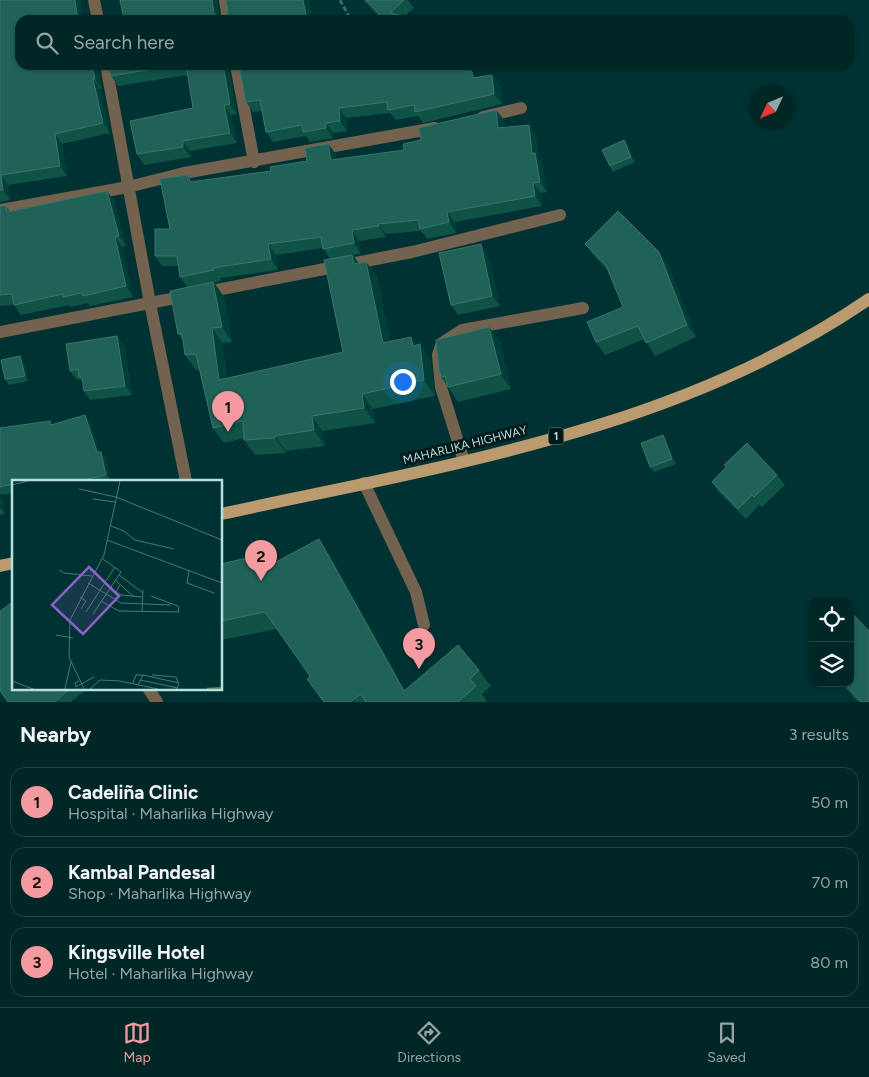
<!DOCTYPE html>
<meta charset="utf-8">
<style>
body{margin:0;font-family:Figtree,sans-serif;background:#0a2e2e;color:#f1f3f6}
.controls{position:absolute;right:15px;bottom:15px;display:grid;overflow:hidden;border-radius:10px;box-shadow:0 1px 4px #0004}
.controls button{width:45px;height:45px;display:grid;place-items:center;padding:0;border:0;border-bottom:1px solid #224343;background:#002626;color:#f1f3f6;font:25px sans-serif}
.compass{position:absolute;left:749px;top:85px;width:45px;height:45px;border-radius:50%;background:#002626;box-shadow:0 1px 4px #0004;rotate:226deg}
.you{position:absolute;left:402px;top:381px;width:18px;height:18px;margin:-12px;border:4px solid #fff;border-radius:50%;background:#1a73e8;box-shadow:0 0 0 8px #1a73e833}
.badge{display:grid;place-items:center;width:32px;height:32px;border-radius:50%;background:#f49aa0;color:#111;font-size:16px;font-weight:700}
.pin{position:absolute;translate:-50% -41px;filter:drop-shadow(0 1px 2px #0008)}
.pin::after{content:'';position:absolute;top:26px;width:18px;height:15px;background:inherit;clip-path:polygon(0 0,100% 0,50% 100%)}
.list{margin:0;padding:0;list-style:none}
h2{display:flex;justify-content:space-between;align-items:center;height:65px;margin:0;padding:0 20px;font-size:21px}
h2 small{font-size:16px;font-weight:400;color:#95a5a7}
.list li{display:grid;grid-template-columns:32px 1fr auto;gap:15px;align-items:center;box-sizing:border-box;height:70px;margin:0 10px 10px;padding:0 10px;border:1px solid #224343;border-radius:15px}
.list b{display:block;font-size:19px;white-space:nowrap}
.list p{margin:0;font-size:16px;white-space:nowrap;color:#95a5a7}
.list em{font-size:16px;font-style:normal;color:#95a5a7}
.icon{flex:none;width:28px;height:28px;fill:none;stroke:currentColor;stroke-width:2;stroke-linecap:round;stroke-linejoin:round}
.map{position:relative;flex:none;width:869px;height:702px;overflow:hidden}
.search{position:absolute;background:#002626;box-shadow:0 1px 4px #0004;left:15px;right:15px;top:15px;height:55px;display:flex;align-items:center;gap:12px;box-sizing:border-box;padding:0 18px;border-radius:15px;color:#95a5a7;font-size:19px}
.sheet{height:305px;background:#002626}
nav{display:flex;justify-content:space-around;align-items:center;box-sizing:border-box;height:70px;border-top:1px solid #224343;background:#002626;font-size:14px;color:#95a5a7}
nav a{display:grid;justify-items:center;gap:2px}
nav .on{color:#f49aa0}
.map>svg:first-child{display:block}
</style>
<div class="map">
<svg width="869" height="702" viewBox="0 0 869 702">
<rect width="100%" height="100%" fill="#003233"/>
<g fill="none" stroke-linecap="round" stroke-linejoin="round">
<path stroke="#3a6969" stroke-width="3" stroke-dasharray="5 2.5" stroke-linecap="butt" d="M340,0L351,20"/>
<g stroke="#73634e" stroke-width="12">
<path d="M94,0L98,20"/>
<path d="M225,0L228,20"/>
<path d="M106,65L150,303L186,481"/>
<path d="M236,65L254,162"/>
<path d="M483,117L521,108"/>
<path d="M0,210L128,187L184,173L435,128"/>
<path d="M0,332L412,252L560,215"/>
<path d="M464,461L441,387L438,355L442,343L462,330L583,308"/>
<path d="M364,483L416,592L424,625"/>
<path d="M148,688L157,702"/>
</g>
<g stroke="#ba9a6e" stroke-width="12">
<path d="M221,514C442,466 679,430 869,299"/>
<path d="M0,566L14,563"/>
</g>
</g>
<g fill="#0e5346" fill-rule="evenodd">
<path d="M0,0H80L83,20H20L98,66L102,89H100L110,133L62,144L67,176L8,185L10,200L0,202Z"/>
<path d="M363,0H408L414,8L405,16L381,19Z"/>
<path d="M108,65H228L237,114L231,115L237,143L190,151L191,157L144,165L137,154L193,108L187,75L118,86L111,76Z"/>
<path d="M239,65L476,78L492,75L499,85L502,104L423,123L418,116L396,120L390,113L346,118L347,131L333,133V138L310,142L306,136L273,142L266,132L262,111L253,112L246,102Z"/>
<path d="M496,110L504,120V127L536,135L539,158L542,163L547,192L541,193L542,206L455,222L456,233L427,239L421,231L386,234V237L359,241L361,254L353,255L359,263L366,262L377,277L390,341L411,337L416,345L430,359L435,396L373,409L375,423L322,431L325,446L286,451V453L255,455L244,440V438L224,443L213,428L200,370H196L185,355L184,342L178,334L187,287L180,277L178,266H162L155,256L193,182L271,171L307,161L328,144L336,154V159L404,150L421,140ZM323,248L330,259L343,352L227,378L222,343L232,342L224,297L214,282L221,281L220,278L278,270L276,255Z"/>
<path d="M624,140L628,145L635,162L613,172L610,166Z"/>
<path d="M107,191L114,201L126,246L122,247L133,297L90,306L88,303L70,307L69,305L21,315L14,305L0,306V206H6L10,212Z"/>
<path d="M585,244L659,252L668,265L696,337L655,356L645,339L605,355L596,342L623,307L608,271L594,256Z"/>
<path d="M488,255L500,306L458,315L451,305Z"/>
<path d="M489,327L500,342L511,389L458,402L441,377Z"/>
<path d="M124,346L132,395L90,400L84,391L83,383L80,379L77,380L70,371Z"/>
<path d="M24,362L28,381L9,385L5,379Z"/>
<path d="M91,423L99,452L106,459L111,481H14V493L1,495L5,514L0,515V428Z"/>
<path d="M663,435L666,440L676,464L654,472L650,467Z"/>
<path d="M724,465L777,475L785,485L762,507L759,505L746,519L719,492L712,482L726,468Z"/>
<path d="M268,553L275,563L330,555L405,690L479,670L491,686L482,694L487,702H323L307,679L310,676L277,629L221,640V564Z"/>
<path d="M841,683H850L869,702H858Z"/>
<path d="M14,688H88L71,702H7Z"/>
</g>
<g fill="#013f38">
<path d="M75,0H80L83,20H78Z"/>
<path d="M212,0H217V1L221,20L214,14Z"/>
<path d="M303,0H309L312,20H307Z"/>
<path d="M92,65H98L102,89L95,79Z"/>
<path d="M223,65H228L237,114L230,104Z"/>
<path d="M492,75L499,85L502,104L494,94Z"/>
<path d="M93,79L100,89L110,133L103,123Z"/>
<path d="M224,105L231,115L237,143L230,133Z"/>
<path d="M339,108L346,118L347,131L340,121Z"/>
<path d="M496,110L504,120L506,138L498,128Z"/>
<path d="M326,123L333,133V138L326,128Z"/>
<path d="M529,125L536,135L539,158L542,163L547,192L540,182L532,153Z"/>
<path d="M55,134L62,144L67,176L60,166Z"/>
<path d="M624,140L628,145L635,162L631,157Z"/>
<path d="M183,141L190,151L191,157L183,147Z"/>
<path d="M328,144L336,154L338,170L331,160Z"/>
<path d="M1,175L8,185L10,200L3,190Z"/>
<path d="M188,175L196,186L190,182Z"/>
<path d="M533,183L541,193L542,206L535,196Z"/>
<path d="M107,191L114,201L126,246L119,236Z"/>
<path d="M447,212L455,222L456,233L449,222Z"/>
<path d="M378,224L386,234V237L379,226Z"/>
<path d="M352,230L359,241L361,254L354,243Z"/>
<path d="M115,237L122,247L133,297L126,286Z"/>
<path d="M268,244L276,255L278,270L271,259Z"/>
<path d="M481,244L488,255L500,306L492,296Z"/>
<path d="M659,252L668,265L696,337L687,325Z"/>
<path d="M352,255L363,270L354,264Z"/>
<path d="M366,262L377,277L394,358L383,343Z"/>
<path d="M213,282L224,297L232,342L222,327Z"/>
<path d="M489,327L500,342L511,389L501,374Z"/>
<path d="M212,328L222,343L229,395L219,380Z"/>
<path d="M117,336L124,346L132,395L125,386Z"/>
<path d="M411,337L421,351L420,344L430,359L435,396L424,380L413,346Z"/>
<path d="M20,356L24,362L28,381L25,376Z"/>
<path d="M362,394L373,409L375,423L364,408Z"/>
<path d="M85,415L91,423L102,460L97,452Z"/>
<path d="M312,416L322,431L325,446L314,430Z"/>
<path d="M663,435L666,440L676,464L672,459Z"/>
<path d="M275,436L286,451V453L275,438Z"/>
<path d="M101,452L106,459L111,481L106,475Z"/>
<path d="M0,493L1,495L5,514L0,508Z"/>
<path d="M319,539L330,555L412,702L404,691Z"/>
</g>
<g fill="#206257" stroke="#38756c">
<path d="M0,0H75L78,20H20V65H92L95,79H93L103,123L55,134L60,166L1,175L3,190H0Z"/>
<path d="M120,0H212L214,14L222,18L228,13L226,0H303L307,20H124Z"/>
<path d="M366,0H404L390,13L421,20H369L383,18Z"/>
<path d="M108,65H177L111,76Z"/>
<path d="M186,65H223L230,104L224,105L230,133L183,141V147L137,154L130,121L193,108Z"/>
<path d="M239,65H466L472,72L473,78L492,75L494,94L415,112L414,105L388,110L387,102L339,108L340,121L326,123V128L303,132L302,125L266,132L260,100L246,102Z"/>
<path d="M496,110L498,128L529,125L532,153H535L540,182L533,183L535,196L447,212L449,222L420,229L418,220L378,224L379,226L352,230L354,243L323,249L321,237L268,244L271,259L213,268L214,270L180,277L177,256H155V229H170L160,179L188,175L190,182L271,171L270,167L307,161L305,148L328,144L331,160L404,150L403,144L421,140L419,128Z"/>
<path d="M624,140L631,157L610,166L602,150Z"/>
<path d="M107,191L119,236L115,237L126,286L83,296L82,293L63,297V294L14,305L12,294L0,295V206H6L7,212Z"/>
<path d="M618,211L659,252L687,325L646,343L638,326L596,342L587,322L623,307L606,265L585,244Z"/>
<path d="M481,244L492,296L451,305L439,253Z"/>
<path d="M352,255L354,264L366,262L383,343L411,337L413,346L420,344L424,380L362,394L364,408L312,416L314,430L275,436V438L244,440L243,421L213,428L196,354L185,355L182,334H178L170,291L213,282L222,327L212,328L219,380L343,352L324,260Z"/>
<path d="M489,327L501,374L448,387L445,376L441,377L439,370L436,340Z"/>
<path d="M117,336L125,386L84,391L82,377H79L78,369L70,371L66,344Z"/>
<path d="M20,356L25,376L5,379L1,360Z"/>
<path d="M85,415L97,452H101L106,475L78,481H14V484L0,487V428L50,421L51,425Z"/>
<path d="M663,435L672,459L650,467L641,443Z"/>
<path d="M747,443L777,475L754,497L752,495L738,509L712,482L726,467L724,465Z"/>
<path d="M319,539L404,691L458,645L479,670L470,679L476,686L458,702H366L361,694L350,702H324L307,679L310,676L265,612L221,621V564L268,553L274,563Z"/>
<path d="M14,601V688H71L54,702H8L0,691V611Z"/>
<path d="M850,611L869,631V702H861L844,683H850Z"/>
</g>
<g text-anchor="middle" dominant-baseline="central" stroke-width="5" stroke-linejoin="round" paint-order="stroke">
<rect fill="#001818" stroke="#80a3a3" stroke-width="1" x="548.5" y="427.5" width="15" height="17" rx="4"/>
<g font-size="11" font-weight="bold" fill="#b7dfde">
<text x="556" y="436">1</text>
</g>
<g font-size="12" fill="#b7dfde" stroke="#001818">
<text transform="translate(465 445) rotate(-14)">MAHARLIKA HIGHWAY</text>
</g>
</g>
<g transform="translate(12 480)">
<rect width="210" height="210" fill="#003233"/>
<path fill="none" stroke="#507e36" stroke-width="2.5" d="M195,209L210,208"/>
<path fill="none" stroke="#497777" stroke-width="1" d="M0,5L16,1M67,9L104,17L210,60M81,19L103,22M99,46L112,51L123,60L162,69M95,60L210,103M47,90L52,93L80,96M177,91L175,103L202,113M107,95L131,113M103,100L121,116M76,103L109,123L159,125M108,105L104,112L109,115L130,117M68,117L74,121L69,129M89,121L107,131L167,132L166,126L139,116M74,132L103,87M130,132L131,110M81,134L109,92L91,79M44,155L61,158M140,195L164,197L167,205L164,209M128,200L166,208M0,201L21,209M67,201L63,203L64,207L82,197M121,203L124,195H131M126,205L131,195L167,203M53,209L59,182M72,209L57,177L58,140L92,75L108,1M78,209L88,200L108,201L146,209"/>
<path fill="#8d62c8" fill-opacity="0.15" stroke="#8d62c8" stroke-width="2.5" d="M77,87L107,116L71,154L40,125Z"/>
<rect width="210" height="210" fill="none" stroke="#b7dfde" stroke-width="2.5"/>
</g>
</svg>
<div class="controls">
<button><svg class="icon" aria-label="locate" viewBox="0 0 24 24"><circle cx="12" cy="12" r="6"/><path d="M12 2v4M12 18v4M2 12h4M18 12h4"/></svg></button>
<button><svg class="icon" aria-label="layers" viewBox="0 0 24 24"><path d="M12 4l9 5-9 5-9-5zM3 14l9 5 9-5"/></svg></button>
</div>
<svg class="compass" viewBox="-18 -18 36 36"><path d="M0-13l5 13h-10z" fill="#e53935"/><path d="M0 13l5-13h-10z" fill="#95a5a7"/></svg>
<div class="you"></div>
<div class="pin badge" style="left:228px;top:432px">1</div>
<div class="pin badge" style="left:261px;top:581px">2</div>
<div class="pin badge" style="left:419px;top:669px">3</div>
<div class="search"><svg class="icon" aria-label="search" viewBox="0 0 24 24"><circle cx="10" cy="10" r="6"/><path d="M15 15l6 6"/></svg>Search here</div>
</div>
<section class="sheet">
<h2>Nearby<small>3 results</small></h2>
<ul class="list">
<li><span class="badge">1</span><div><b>Cadeliña Clinic</b><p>Hospital · Maharlika Highway</p></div><em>50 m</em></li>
<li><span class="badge">2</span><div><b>Kambal Pandesal</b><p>Shop · Maharlika Highway</p></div><em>70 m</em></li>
<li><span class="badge">3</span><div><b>Kingsville Hotel</b><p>Hotel · Maharlika Highway</p></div><em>80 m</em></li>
</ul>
</section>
<nav>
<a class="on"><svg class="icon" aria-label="map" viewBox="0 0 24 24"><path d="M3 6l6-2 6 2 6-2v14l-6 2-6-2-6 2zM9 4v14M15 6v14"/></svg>Map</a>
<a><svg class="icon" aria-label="directions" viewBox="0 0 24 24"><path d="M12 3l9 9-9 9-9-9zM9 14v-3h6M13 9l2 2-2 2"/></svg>Directions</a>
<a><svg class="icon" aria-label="saved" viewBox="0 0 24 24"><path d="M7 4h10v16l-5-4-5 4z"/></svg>Saved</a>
</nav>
